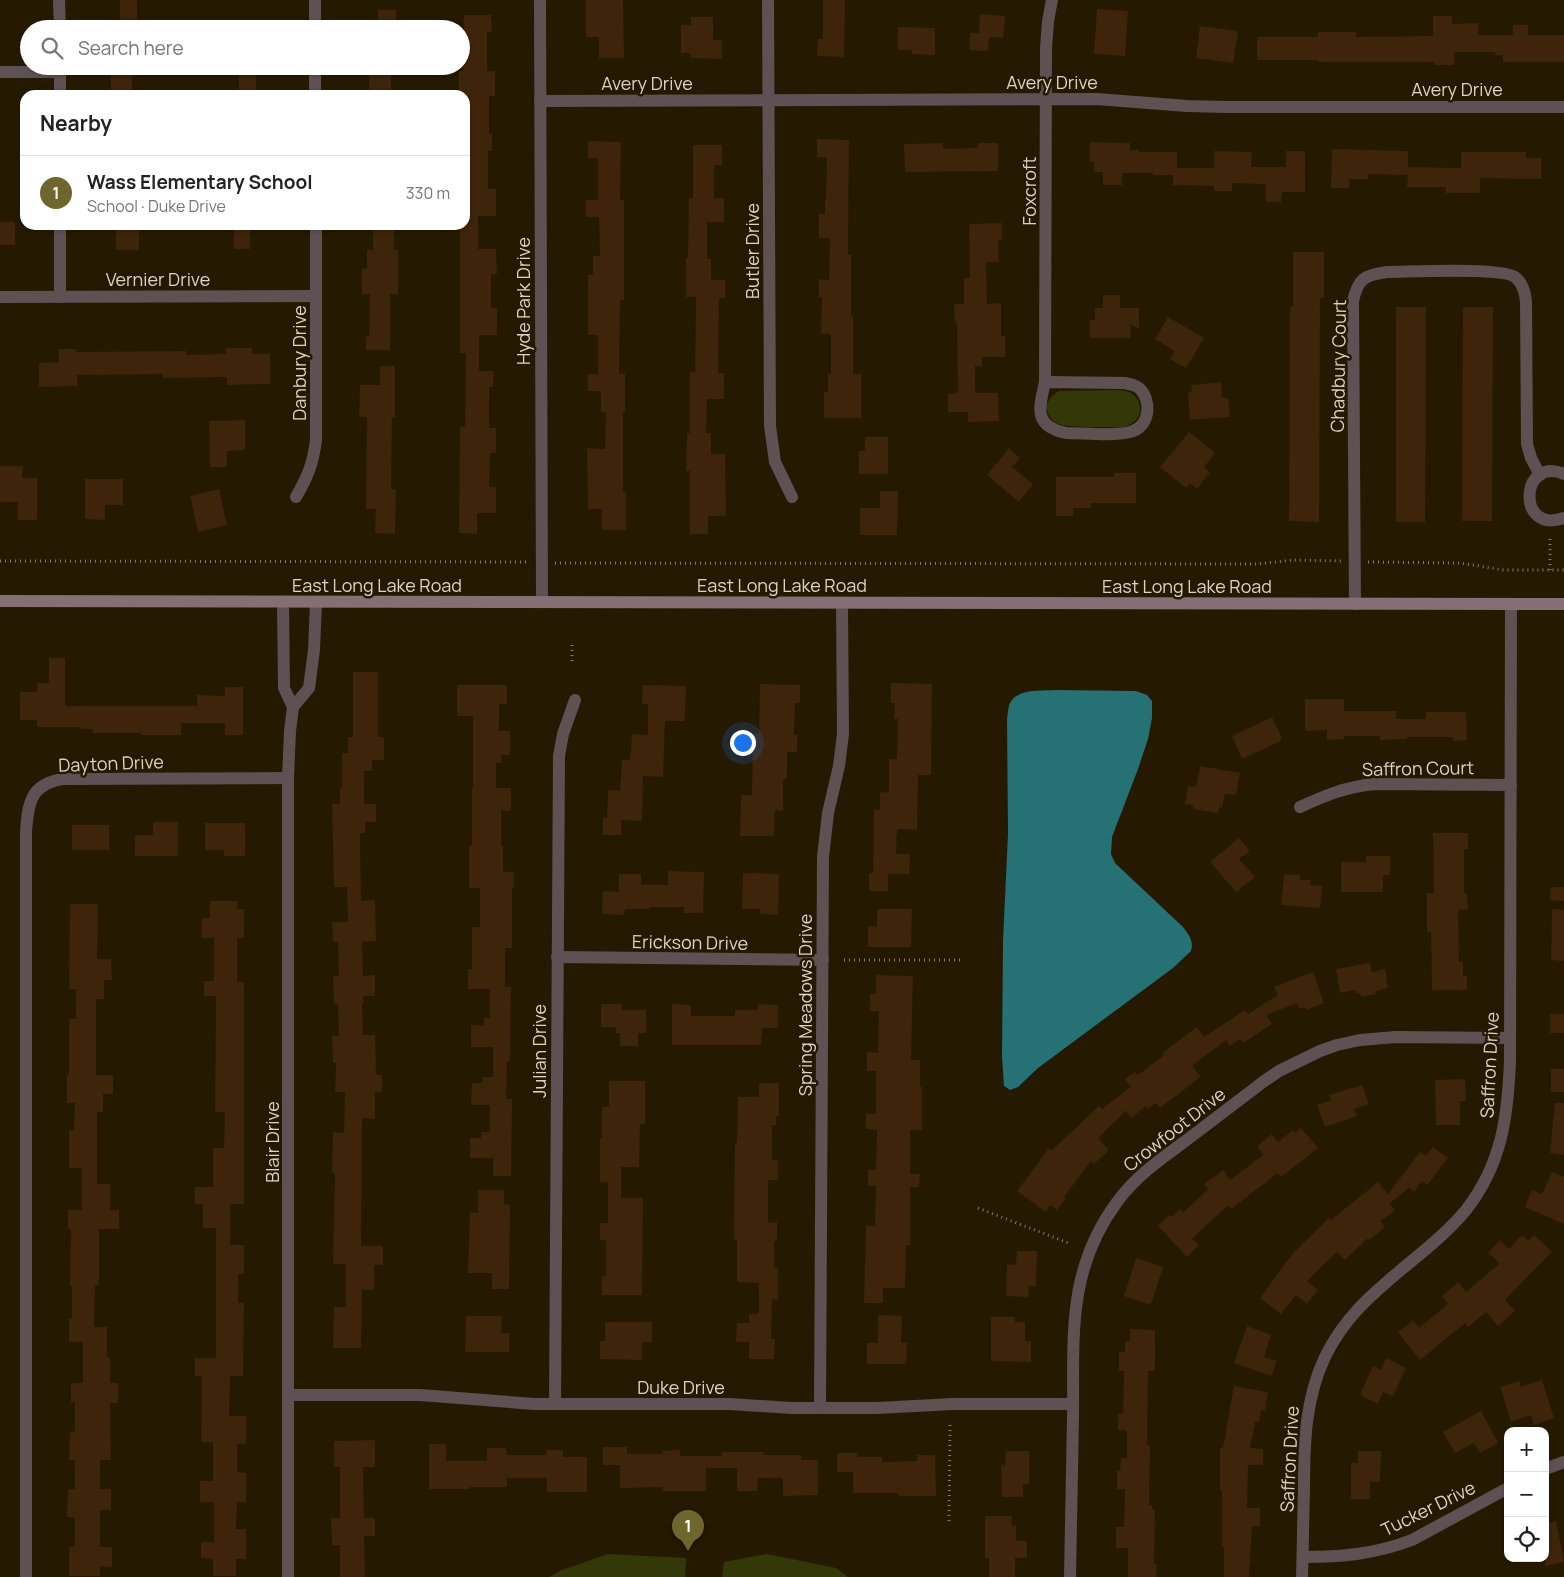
<!DOCTYPE html>
<meta charset="utf-8">
<style>
body{margin:0;font-family:Manrope,sans-serif;background:#f2f2f2;color:#222}
.controls{position:absolute;right:15px;bottom:15px;display:grid;overflow:hidden;border-radius:10px;box-shadow:0 1px 4px #0004}
.controls button{width:45px;height:45px;display:grid;place-items:center;padding:0;border:0;border-bottom:1px solid #e0e0e0;background:#fff;color:#222;font:25px sans-serif}
.you{position:absolute;left:742px;top:742px;width:18px;height:18px;margin:-12px;border:4px solid #fff;border-radius:50%;background:#1a73e8;box-shadow:0 0 0 8px #1a73e833}
.badge{display:grid;place-items:center;width:32px;height:32px;border-radius:50%;background:#6e662c;color:#fff;font-size:16px;font-weight:700}
.pin{position:absolute;translate:-50% -41px;filter:drop-shadow(0 1px 2px #0008)}
.pin::after{content:'';position:absolute;top:26px;width:18px;height:15px;background:inherit;clip-path:polygon(0 0,100% 0,50% 100%)}
.list{margin:0;padding:0;list-style:none}
h2{display:flex;justify-content:space-between;align-items:center;height:65px;margin:0;padding:0 20px;font-size:21px}
h2 small{font-size:16px;font-weight:400;color:#767676}
.list li{display:grid;grid-template-columns:32px 1fr auto;gap:15px;align-items:center;box-sizing:border-box;height:75px;padding:0 20px;border-top:1px solid #e0e0e0}
.list b{display:block;font-size:19px;white-space:nowrap}
.list p{margin:0;font-size:16px;white-space:nowrap;color:#767676}
.list em{font-size:16px;font-style:normal;color:#767676}
.icon{flex:none;width:28px;height:28px;fill:none;stroke:currentColor;stroke-width:2;stroke-linecap:round;stroke-linejoin:round}
.map{position:relative;flex:none;width:1564px;height:1577px;overflow:hidden}
.search{position:absolute;background:#fff;box-shadow:0 1px 4px #0004;left:20px;top:20px;width:450px;height:55px;display:flex;align-items:center;gap:12px;box-sizing:border-box;padding:0 18px;border-radius:28px;color:#767676;font-size:19px}
.panel{position:absolute;background:#fff;box-shadow:0 1px 4px #0004;left:20px;top:90px;width:450px;height:140px;border-radius:15px}
.map>svg:first-child{display:block}
</style>
<div class="map">
<svg width="1564" height="1577" viewBox="0 0 1564 1577">
<rect width="100%" height="100%" fill="#251902"/>
<g fill="#323808">
<path d="M1121,390C1146,393 1147,423 1122,427C1108,427 1069,428 1059,424C1053,422 1048,416 1047,409C1046,401 1053,395 1059,391Z"/>
<path d="M608,1554L686,1558L685,1577H549L562,1570Z"/>
<path d="M767,1554L836,1568L848,1577H722L724,1562Z"/>
</g>
<path fill="#257174" d="M1056,690L1136,691L1147,695L1152,701V718L1148,739L1138,769L1112,837L1111,854L1115,863L1183,927C1189,935 1194,941 1191,951L1173,968L1038,1068L1018,1087L1010,1090L1004,1086L1002,1057L1003,941L1008,834L1007,719C1008,714 1008,707 1010,703C1018,688 1042,691 1056,690Z"/>
<g fill="#3e240a">
<rect x="120" y="0" width="17" height="29"/>
<path d="M586,0H623L624,58H599V37H586Z"/>
<path d="M823,0H845L844,57L817,56L818,39H823Z"/>
<path d="M1097,9L1128,11L1125,56L1094,54Z"/>
<rect x="378" y="10" width="18" height="19"/>
<path d="M980,14L1005,16L1003,38L989,37L988,51L969,50L970,33H979Z"/>
<path d="M464,15H491L492,32H487V71H495V96H489V134H492V151H488V189H496V216H478V249H496L497,274H491V308H497V335H479V371H493V387H489V428H496V453H490L489,487H496V513H477V534L459,533L460,427H465L466,353H460V225H465V95H459V71H463Z"/>
<path d="M1433,16H1452V24L1478,23V35H1513V25H1528V35H1564V62H1503V55H1495V52H1454V65H1434V62H1318V60H1257V37H1318V32H1356V37L1433,36Z"/>
<path d="M691,17H713V40H722V59L691,58V53H681V25H691Z"/>
<path d="M1200,26L1238,31L1233,63L1196,58Z"/>
<path d="M898,27L935,28V55L912,54V50H898Z"/>
<rect x="111" y="66" width="21" height="29"/>
<rect x="239" y="66" width="17" height="29"/>
<rect x="369" y="75" width="22" height="20"/>
<path d="M817,139L849,140L848,255H851V316H853V374H861V418H824V392H828V374H831V334H821L822,297H819V279L829,280L830,238H819V214H825V200H826L827,158L817,157Z"/>
<path d="M588,141L621,142L620,200H624V300H620L619,374H625V412H623V492H626V530H602V509H588L587,448L605,449L606,412H601V391H588L587,374H598V335H588V275H593V256H600L599,217H586V200H598V158H588Z"/>
<path d="M1090,142L1130,143V150H1139V152H1177V168H1214V151L1252,152L1251,167H1286V151H1305V192H1282L1281,202H1266V184L1232,183V191H1214V186L1173,185V175H1153V173H1122V185H1103V172H1094V162H1090Z"/>
<path d="M943,143V149L978,148V143H998V171L905,172L904,144Z"/>
<path d="M693,145H722V165H714V198H724V222H707V259H711V280H725V298H719L718,373H724V399H707L706,433H711V454H725L726,516H708V534H690V471H686L687,433H690V372H695L696,297H686V258H688L689,198H693Z"/>
<path d="M1332,149L1408,151V173V167L1461,168V152H1526V158H1541V179L1480,178V193H1446V187H1407L1408,175L1368,174V179H1349V188H1331Z"/>
<rect x="0" y="222" width="15" height="23"/>
<path d="M1002,223V240H998L999,262H986L987,304L1001,303V336H1005V357H982V366H975V393H998L999,421L968,422V412H948V394L958,393L957,323H955L954,304H964V278H970L969,224Z"/>
<rect x="116" y="225" width="23" height="25"/>
<rect x="234" y="225" width="16" height="24"/>
<path d="M373,225H394V250H398V294H390V350H366V335L369,336L370,294H362V268L367,269V250H373Z"/>
<path d="M1293,252H1324V298H1320L1319,522L1289,521L1290,307H1293Z"/>
<path d="M1103,295H1120V308H1139V329L1130,324L1131,338H1090V320H1095V308H1103Z"/>
<path d="M1396,307H1426L1425,522H1396Z"/>
<path d="M1463,307H1493L1492,521H1462Z"/>
<path d="M1168,317L1204,338L1186,368L1170,359L1175,351L1155,339Z"/>
<path d="M226,348H252V354H270V384L227,385V377L163,378V374L77,375V386L39,387V363L59,362V349H76V352L186,351V355L226,354Z"/>
<path d="M380,366H395V417H392L391,489H396L395,534L375,533L376,509H366L367,417H359L360,385H380Z"/>
<path d="M1221,382L1222,398H1228L1230,417L1190,420L1188,393L1192,392L1191,385Z"/>
<path d="M245,420V450L227,451V467H210L209,421Z"/>
<path d="M1189,432L1215,453L1204,467L1210,472L1197,489L1190,483L1186,488L1160,467Z"/>
<path d="M865,437H888V474H859V451H865Z"/>
<path d="M1009,448L1020,458L1012,467L1033,484L1019,502L987,475Z"/>
<path d="M0,466H23L22,478H37V520H18V502H0Z"/>
<path d="M1114,473H1136V503H1091V508H1073V516H1056V477H1114Z"/>
<path d="M85,479H123V505H105V520L85,519Z"/>
<path d="M219,489L227,525L198,532L190,496Z"/>
<path d="M880,491H898L897,535H860V508H880Z"/>
<path d="M49,658H65V706H197V695L225,696V687H243V735H225V723H181V735H141V733H93V729H81V727H37V720H20V692H37V683H49Z"/>
<path d="M353,672H378V737H384V760H372V771H364V804H376V822H365V833H360L361,901L375,900L376,941L362,942L363,976L375,975V996H363L364,1003H362L363,1035H375L376,1075H382V1092H375V1119L362,1118L361,1246H383V1265H374V1290H362L361,1348H333L334,1307H346V1264H333L335,1173H332L333,1132L344,1133L345,1092H335L336,1063H333L332,1036H339L338,1004H334L333,976H339L338,942H333L332,922H348L347,887H334L332,804H340V787H342V753H348V737H353Z"/>
<path d="M891,683L932,684L931,775H918L917,830L897,829L896,854H910L909,874H888V891H869V873H873L874,810H880V792L889,793V759H897L898,719H894L895,703H891Z"/>
<path d="M760,684L800,685V703H795L794,735H797V752H787V779H783V811L775,810L774,836H740L741,795H752L753,734H759Z"/>
<path d="M457,685H507V704H499V731H510V755H501V763H496V788H511V811L501,810V846H503V872H514V888H512V948H505V987H511L510,1061H507L506,1099H512L511,1176H493V1158H470V1138H481V1132H490V1105H471L472,1083H483V1077H493V1047H471V1025L484,1026V1018H490V989H468V969H472V927H480V888H469V846H472V788H473V716H457Z"/>
<path d="M643,685L686,686L685,721H665L663,777L643,776L642,821L621,820V835H603V817L607,818L608,790L620,791L622,760H630L632,734L648,735V704H642Z"/>
<path d="M1305,699H1344V711H1396V719H1426V712H1466L1467,740L1453,741V737H1407V739L1380,740V736H1344V739L1327,740V730L1305,731Z"/>
<path d="M1272,717L1281,736V741L1242,759L1232,736Z"/>
<path d="M1200,766L1240,773L1236,795L1225,794L1222,808L1219,807L1218,813L1193,809V805L1185,804L1188,786L1196,787Z"/>
<path d="M153,822H178V856H135V835H153Z"/>
<path d="M205,823H245V856H224V850H205Z"/>
<rect x="72" y="825" width="37" height="25"/>
<path d="M1433,833H1468V849H1464V893H1467L1468,909L1458,910L1459,962L1463,961V976H1467V990H1432L1431,932H1427V893H1434Z"/>
<path d="M1239,838L1250,851L1239,859L1255,877L1236,892L1210,862Z"/>
<path d="M1366,856H1390V875H1383V892H1341V862H1366Z"/>
<path d="M668,871L704,872L703,913H684V907H649V909H625L624,915L602,914L603,891L619,892V874H641V885H668Z"/>
<path d="M743,873L779,874L778,915L760,914V909H742Z"/>
<path d="M1284,874L1300,875V880H1311L1310,885L1322,886L1320,908L1281,905Z"/>
<path d="M1551,887H1564V901L1550,900Z"/>
<path d="M210,901H237V909H244V938H237V982H244V1204H230V1245H244V1274H238V1303H244L243,1376H230L229,1416H246V1444H237V1472L246,1473V1502H237L236,1529H246V1559H236V1576H213V1559L201,1558V1542H214V1502H200V1481H213V1442H201L202,1376H195V1358H216V1228H203V1204H195V1187H213V1148H224L225,1112H215L216,996H204V981H214V938H201L202,918H210Z"/>
<path d="M70,904H98L97,959H111L112,980H104V999H96V1075H113V1094H103V1112H97V1184H110V1210H119V1229H99V1285H95L94,1327H107V1357H110V1383H118V1403H110L111,1460H100V1489H111V1510H100V1547H112V1567L100,1566V1576H69V1547H75V1517H67L68,1489H75V1460H69L70,1432L75,1431V1402H71V1383H83V1342H69V1319H72V1286H70L71,1229H68V1210H82V1168H69V1130H74L75,1103H67V1075H69V1019H76V989H69Z"/>
<path d="M877,909H912L911,947H868V926L877,927Z"/>
<path d="M1552,909L1564,910V961L1551,960Z"/>
<path d="M1370,963L1372,972L1385,969L1388,988L1375,991L1376,994L1361,997L1360,993L1356,994L1355,990L1340,993L1336,969Z"/>
<path d="M1313,972L1324,1003L1306,1010L1305,1007L1299,1009L1297,1003L1266,1015L1272,1024L1243,1043L1240,1039L1230,1046L1226,1040L1192,1066L1201,1077L1160,1108L1156,1103L1148,1109L1146,1106L1131,1118L1126,1111L1098,1138L1109,1150L1094,1164L1091,1161L1064,1197L1066,1198L1057,1210L1050,1205L1046,1212L1017,1191L1049,1148L1052,1150L1099,1106L1102,1109L1131,1087L1125,1079L1135,1072L1138,1075L1164,1055L1162,1053L1197,1027L1204,1037L1245,1010L1248,1014L1278,995L1274,987Z"/>
<path d="M876,975L913,976L911,1060H920V1087H922V1130H910V1174H920L919,1187H910V1245H906L905,1288H883V1303H864L866,1226H875L876,1186H868V1170H876L877,1130L866,1129V1114H876V1071H867V1052L878,1053L879,1011H870V994H876Z"/>
<path d="M601,1004H622V1010H646V1033H638V1046H620V1033H616V1027H601Z"/>
<path d="M672,1004L691,1005V1016H735V1010H758V1004L778,1005V1028H762L761,1045H672Z"/>
<rect x="1550" y="1014" width="14" height="19"/>
<rect x="1551" y="1069" width="13" height="23"/>
<path d="M1465,1079L1466,1101H1460V1125H1436L1435,1080Z"/>
<path d="M609,1081H645V1124H640L639,1167H621V1198H643L642,1295H602V1276L606,1275V1240H600V1223H608V1182H600V1138H602V1107H609Z"/>
<path d="M759,1083H779V1116H776V1125H772V1160H778V1180H768V1223L777,1222V1241H774V1268H778V1300L772,1299L771,1339H775L774,1359H749V1342H736L737,1323H749V1314H759V1283L737,1282V1240H734V1222L735,1143H737L738,1097H759Z"/>
<path d="M1362,1085L1369,1104L1354,1109L1357,1116L1325,1127L1317,1105L1331,1100L1329,1095Z"/>
<path d="M1555,1103H1564V1155L1550,1153Z"/>
<path d="M1301,1128L1318,1148L1281,1177L1278,1173L1231,1209L1228,1205L1192,1239L1199,1245L1187,1257L1158,1226L1169,1215L1172,1217L1180,1209L1183,1213L1208,1189L1204,1184L1223,1170L1230,1180L1263,1155L1257,1146L1272,1134L1278,1142L1293,1130L1295,1133Z"/>
<path d="M1433,1147L1448,1158L1427,1185L1422,1181L1414,1192L1409,1188L1389,1204L1395,1210L1381,1221L1385,1227L1369,1240L1368,1238L1345,1260L1337,1252L1307,1281L1318,1290L1307,1304L1296,1295L1281,1314L1260,1298L1293,1253L1329,1218L1331,1220L1378,1182L1388,1194L1420,1152L1426,1156Z"/>
<path d="M1552,1172L1564,1177V1224L1525,1207L1532,1190L1542,1194Z"/>
<path d="M478,1190H504V1204L510,1205L509,1289H492V1273H468L470,1212L478,1213Z"/>
<path d="M1522,1235L1528,1241L1534,1235L1552,1252L1505,1300L1515,1311L1498,1326L1486,1312L1468,1327L1465,1323L1420,1360L1398,1332L1413,1320L1419,1328L1448,1304L1442,1296L1458,1282L1466,1292L1500,1263L1488,1253L1500,1240L1509,1249Z"/>
<path d="M1017,1251H1037L1036,1286H1029L1028,1297L1006,1296L1007,1264L1016,1265Z"/>
<path d="M1136,1258L1163,1267L1151,1305L1124,1296Z"/>
<path d="M878,1315L902,1316L901,1343H907L906,1364H867V1343H878Z"/>
<path d="M466,1316H502L501,1333H509V1352H465Z"/>
<path d="M991,1317H1015V1322H1025V1341H1031V1362L991,1361Z"/>
<path d="M605,1322H652V1342H642V1360L600,1359V1341H605Z"/>
<path d="M1247,1326L1271,1335L1264,1357L1277,1361L1271,1376L1234,1363Z"/>
<path d="M1130,1329L1155,1330V1371H1148L1147,1445H1150L1149,1505H1152V1509H1155L1154,1564H1157L1156,1577H1128V1548H1116V1527H1124L1125,1489H1117V1471H1120L1121,1458H1127V1430H1118V1414H1123L1124,1371H1119V1352H1125V1341H1130Z"/>
<path d="M1386,1358L1406,1368L1393,1396L1383,1392L1378,1404L1360,1395L1373,1366L1381,1370Z"/>
<path d="M1542,1380L1554,1418L1534,1425L1531,1415L1511,1422L1500,1387L1519,1381L1521,1387Z"/>
<path d="M1234,1386L1268,1392L1265,1411L1261,1410L1259,1422H1255L1250,1448L1263,1449V1465H1248L1247,1508H1260V1526H1252L1249,1577H1224V1547H1222V1490H1220V1448H1223Z"/>
<path d="M1481,1411L1498,1443L1480,1453L1474,1443L1455,1453L1443,1432Z"/>
<path d="M375,1440V1467H363L364,1518H375V1536H364L365,1577H340V1545H332L331,1518H340V1467H334V1441Z"/>
<path d="M429,1444H446V1461H487V1448H506L507,1455H547L546,1450H563V1457H587V1492H547V1478H507V1487H470V1489H429Z"/>
<path d="M603,1447H627V1454H663V1451L680,1450V1456H722V1452H763V1455H801V1460H818V1495L783,1496V1478H758L757,1491H737V1468H706V1491H663V1487L620,1488V1465H603Z"/>
<path d="M1006,1451H1029V1484H1023V1497H1002L1001,1464L1005,1465Z"/>
<path d="M1358,1451H1381L1380,1482H1370V1499H1351V1463H1358Z"/>
<path d="M837,1453H857V1457H882V1462L917,1461V1455H935L936,1496H899V1493H853V1472H837Z"/>
<path d="M985,1516H1012L1011,1526L1016,1525V1541H1027V1558H1015V1577H989V1558H985Z"/>
<path d="M1556,1521L1564,1562L1545,1566V1524Z"/>
</g>
<g fill="none" stroke-linecap="round" stroke-linejoin="round">
<g stroke="#837a67" stroke-width="3" stroke-dasharray="1 4" stroke-linecap="butt">
<path d="M1550,539V570"/>
<path d="M0,561L529,562"/>
<path d="M1368,562L1460,563L1504,570H1564"/>
<path d="M555,563L1257,564L1294,560L1342,561"/>
<path d="M572,645V661"/>
<path d="M844,960H962"/>
<path d="M978,1208L1071,1244"/>
<path d="M949,1521L950,1424"/>
</g>
<g stroke="#5e5154" stroke-width="12">
<path d="M59,0L60,29"/>
<path d="M315,0V29"/>
<path d="M540,0L542,602"/>
<path d="M768,0L770,426L775,462L792,497"/>
<path d="M60,66V95"/>
<path d="M315,66V95"/>
<path d="M0,72H60"/>
<path d="M540,101L1097,99L1187,106L1226,107H1564"/>
<path d="M60,225V297"/>
<path d="M0,297L316,296"/>
<path d="M1045,382L1046,48L1048,21L1052,0"/>
<path d="M1045,382L1125,383C1130,384 1135,385 1139,388C1152,400 1150,425 1133,431C1118,437 1083,433 1066,433C1033,426 1039,408 1045,382Z"/>
<path d="M1564,474C1520,455 1516,535 1564,518"/>
<path d="M296,497C308,476 313,464 316,440V225"/>
<path d="M283,602L284,688L293,707L309,688L314,650L316,602"/>
<path d="M1355,604L1353,301C1358,279 1364,275 1387,272C1409,272 1501,267 1515,277C1523,283 1525,292 1526,301L1527,444L1531,458L1540,475"/>
<path d="M1300,807C1326,795 1346,787 1374,784L1511,785"/>
<path d="M557,957L823,960"/>
<path d="M289,1395H420L534,1404H729L792,1408H877L953,1404H1073"/>
<path d="M555,1404L559,756L563,734L575,700"/>
<path d="M820,1408L823,857L828,813L839,766L843,734L842,603"/>
<path d="M1545,1469L1564,1462"/>
<path d="M1303,1557C1342,1557 1375,1554 1412,1540L1508,1488"/>
<path d="M26,1577V832C28,804 30,784 63,779L288,778"/>
<path d="M288,1577V778L290,731L293,707"/>
<path d="M1070,1577C1071,1524 1072,1471 1073,1418C1074,1338 1066,1271 1117,1202C1136,1176 1162,1158 1188,1139C1213,1120 1238,1101 1263,1082L1279,1071L1320,1051L1337,1045L1360,1040L1396,1037L1510,1038"/>
<path d="M1302,1577C1303,1548 1303,1519 1304,1490C1304,1444 1305,1399 1325,1357C1344,1318 1370,1296 1402,1269C1424,1251 1448,1232 1466,1210C1502,1164 1508,1116 1510,1060L1511,604"/>
</g>
<path stroke="#856f74" stroke-width="12" d="M0,601L1564,604"/>
</g>
<g text-anchor="middle" dominant-baseline="central" stroke-width="5" stroke-linejoin="round" paint-order="stroke">
<g font-size="18" fill="#dbd4c6" stroke="#251902">
<text x="1052" y="82">Avery Drive</text>
<text x="647" y="83">Avery Drive</text>
<text x="1457" y="89">Avery Drive</text>
<text transform="translate(1029 191) rotate(-90)">Foxcroft</text>
<text transform="translate(752 251) rotate(-90)">Butler Drive</text>
<text x="158" y="279">Vernier Drive</text>
<text transform="translate(523 301) rotate(-90)">Hyde Park Drive</text>
<text transform="translate(299 363) rotate(-90)">Danbury Drive</text>
<text transform="translate(1338 366) rotate(-89)">Chadbury Court</text>
<text x="377" y="585">East Long Lake Road</text>
<text x="782" y="585">East Long Lake Road</text>
<text x="1187" y="586">East Long Lake Road</text>
<text transform="translate(111 763) rotate(-2)">Dayton Drive</text>
<text transform="translate(1418 768) rotate(-1)">Saffron Court</text>
<text transform="translate(690 942) rotate(1)">Erickson Drive</text>
<text transform="translate(805 1005) rotate(-90)">Spring Meadows Drive</text>
<text transform="translate(539 1051) rotate(-90)">Julian Drive</text>
<text transform="translate(1489 1065) rotate(-87)">Saffron Drive</text>
<text transform="translate(1174 1129) rotate(-38)">Crowfoot Drive</text>
<text transform="translate(272 1142) rotate(-90)">Blair Drive</text>
<text x="681" y="1387">Duke Drive</text>
<text transform="translate(1289 1459) rotate(-87)">Saffron Drive</text>
<text transform="translate(1428 1508) rotate(-26)">Tucker Drive</text>
</g>
</g>
</svg>
<div class="controls">
<button>+</button>
<button>−</button>
<button><svg class="icon" aria-label="locate" viewBox="0 0 24 24"><circle cx="12" cy="12" r="6"/><path d="M12 2v4M12 18v4M2 12h4M18 12h4"/></svg></button>
</div>
<div class="you"></div>
<div class="pin badge" style="left:688px;top:1551px">1</div>
<div class="search"><svg class="icon" aria-label="search" viewBox="0 0 24 24"><circle cx="10" cy="10" r="6"/><path d="M15 15l6 6"/></svg>Search here</div>
<section class="panel">
<h2>Nearby<small></small></h2>
<ul class="list">
<li><span class="badge">1</span><div><b>Wass Elementary School</b><p>School · Duke Drive</p></div><em>330 m</em></li>
</ul>
</section>
</div>
